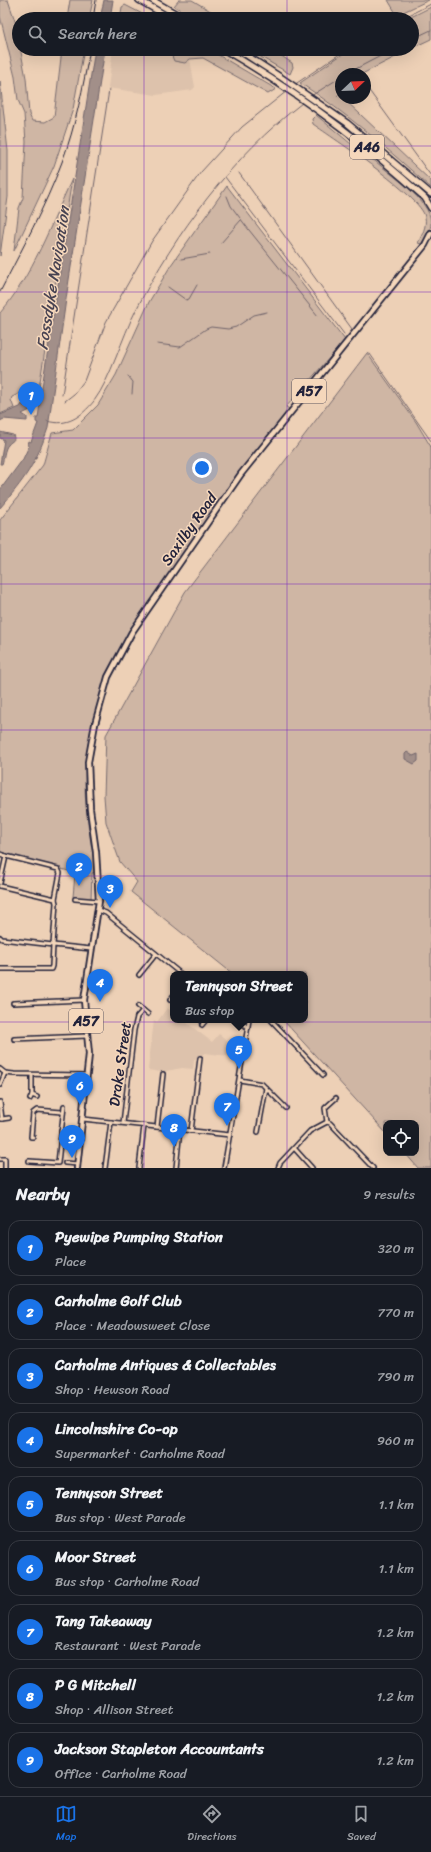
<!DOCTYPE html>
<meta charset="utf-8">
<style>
body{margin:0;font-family:Sriracha,sans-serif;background:#20242c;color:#f1f3f6}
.controls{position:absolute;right:12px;bottom:12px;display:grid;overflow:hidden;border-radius:8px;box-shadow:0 4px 16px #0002}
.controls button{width:36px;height:36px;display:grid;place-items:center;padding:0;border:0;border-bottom:1px solid #363941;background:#171b24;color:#f1f3f6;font:20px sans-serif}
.compass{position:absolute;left:335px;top:68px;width:36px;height:36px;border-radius:50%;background:#171b24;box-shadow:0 4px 16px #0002;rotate:67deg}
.you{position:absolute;left:202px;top:468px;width:14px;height:14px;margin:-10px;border:3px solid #fff;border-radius:50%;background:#1a73e8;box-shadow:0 0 0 6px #1a73e833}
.badge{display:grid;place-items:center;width:26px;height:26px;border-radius:50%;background:#1a73e8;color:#fff;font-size:13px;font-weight:700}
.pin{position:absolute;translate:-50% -33px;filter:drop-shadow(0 1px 2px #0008)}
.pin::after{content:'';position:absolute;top:21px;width:14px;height:12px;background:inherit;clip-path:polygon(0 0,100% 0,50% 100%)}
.popup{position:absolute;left:170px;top:971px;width:138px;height:52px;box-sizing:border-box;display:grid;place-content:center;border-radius:8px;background:#171b24;filter:drop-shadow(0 1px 3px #0005);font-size:13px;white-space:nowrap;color:#9ea1a6}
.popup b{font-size:15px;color:#f1f3f6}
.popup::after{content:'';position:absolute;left:50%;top:100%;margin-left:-8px;border:8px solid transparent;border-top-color:#171b24}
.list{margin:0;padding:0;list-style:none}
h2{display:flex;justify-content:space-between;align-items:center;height:52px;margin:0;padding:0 16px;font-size:17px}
h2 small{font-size:13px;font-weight:400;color:#9ea1a6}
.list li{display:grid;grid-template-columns:26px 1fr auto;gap:12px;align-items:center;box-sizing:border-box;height:56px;margin:0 8px 8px;padding:0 8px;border:1px solid #363941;border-radius:12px}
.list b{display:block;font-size:15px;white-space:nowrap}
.list p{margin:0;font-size:13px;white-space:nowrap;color:#9ea1a6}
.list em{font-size:13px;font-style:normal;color:#9ea1a6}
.icon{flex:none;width:22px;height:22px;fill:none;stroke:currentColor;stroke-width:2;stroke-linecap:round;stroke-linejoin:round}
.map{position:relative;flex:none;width:431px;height:1168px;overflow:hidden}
.search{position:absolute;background:#171b24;box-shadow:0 4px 16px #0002;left:12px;right:12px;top:12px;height:44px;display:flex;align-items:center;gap:10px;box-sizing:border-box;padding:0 14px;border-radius:22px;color:#9ea1a6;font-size:15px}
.sheet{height:628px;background:#171b24}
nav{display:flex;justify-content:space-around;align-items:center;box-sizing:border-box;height:56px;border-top:1px solid #363941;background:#171b24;font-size:11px;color:#9ea1a6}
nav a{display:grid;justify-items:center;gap:2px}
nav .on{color:#1a73e8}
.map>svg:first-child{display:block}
</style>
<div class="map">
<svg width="431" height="1168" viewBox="0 0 431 1168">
<rect width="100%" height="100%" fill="#edd0b6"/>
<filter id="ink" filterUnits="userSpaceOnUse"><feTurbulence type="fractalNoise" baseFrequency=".025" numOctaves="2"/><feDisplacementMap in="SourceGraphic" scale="8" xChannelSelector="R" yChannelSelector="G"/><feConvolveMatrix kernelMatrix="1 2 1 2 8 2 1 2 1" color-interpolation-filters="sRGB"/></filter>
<g filter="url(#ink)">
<g fill="#ddc2ac">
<path d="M113,49H169L174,61L190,59L195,87L192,90L156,95L108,88Z"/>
<path d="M167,1008L173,1012V1020H183L212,1042L219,1034L228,1041L225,1046L237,1051L236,1057L205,1053L194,1060L193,1069L182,1068L161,1072L148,1070L154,1020L157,1022Z"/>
</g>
<g fill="#cfb6a4" stroke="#786c70">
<path d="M0,0H8L15,21L26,78L29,114L32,121L45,122L54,117L62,49H84L73,109L54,166L14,251L19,208L23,198L26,142L24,114L18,100L15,77L0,16Z"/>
<path d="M70,0H93L89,19H67Z"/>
<path d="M179,0H192L224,19H196L174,6Z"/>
<path d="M388,0H429L397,15Z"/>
<path d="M125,5L152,19H120L122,7Z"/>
<path d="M431,7V39L412,48V19H407Z"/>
<path d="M169,49H208L276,89L268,94L203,58L190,59L185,63L174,61Z"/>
<path d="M247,49H271L292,63L293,67L290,74Z"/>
<path d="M350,49H411L362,74H341V92L337,96L343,98L431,181V188C389,150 347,113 300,83Z"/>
<path d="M0,81L8,151V197L0,256Z"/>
<path d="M316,115L368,158L375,161C391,175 430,200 431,222C431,231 426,238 421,244L418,243C422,235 427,226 425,217C421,196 333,138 313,124L312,119Z"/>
<path d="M72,179L39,388L29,389L12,397L11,400L14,408L0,414V313C33,275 51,224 72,179Z"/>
<path d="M227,186L345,340L286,407L291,410L217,505L127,636C102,680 85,733 85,784C85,813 91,843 96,872L92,873L91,899L73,897L75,874L69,871L0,854V520L43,465L52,433L73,430L98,405L116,375L149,302L171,265Z"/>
<path d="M367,353L416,422L431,447V1168H418L405,1153H416V1123H386V1133L283,1020H305V974H233L131,892L137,882L120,862L106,822L104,796L106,735L185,592Z"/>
</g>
<g fill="#a28f89" stroke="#6f636a">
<path d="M104,0H113L110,19H100Z"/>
<path d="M95,49H105L66,299L48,428C36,464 24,480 0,508V490L23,459L29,446L28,444L29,441L31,442L38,423L36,422V418H38L40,403L38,401L40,400Z"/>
<path d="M22,404L23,406L30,405V410L22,414L27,417V421L4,419L0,421V415L20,407Z"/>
<path d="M0,432L13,435C16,441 12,440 8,445C4,449 4,459 2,464H0L4,440L0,438Z"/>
<path d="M407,752L413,756L418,754V761L414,764L405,759V754Z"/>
</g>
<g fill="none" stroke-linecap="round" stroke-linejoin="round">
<g stroke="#6f636a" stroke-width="1">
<path d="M401,19L431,4"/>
<path d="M412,39L431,30"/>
<path d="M346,74L394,49"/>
<path d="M294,85L347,49"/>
<path d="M365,85L431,176"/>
<path d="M311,96L341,77"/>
<path d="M239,173L352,329"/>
<path d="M225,177L344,334"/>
<path d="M227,196L231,206L249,230L318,316"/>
<path d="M221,243L241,220"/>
<path d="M181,259L210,254"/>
<path d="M168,287L186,300L189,299L197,285"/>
<path d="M157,344L180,347L206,329L211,327L228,329L236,327L254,315L267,312"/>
<path d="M370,354L431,441"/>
<path d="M128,376L133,382L132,394"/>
<path d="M62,395L109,90"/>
<path d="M65,401L74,394L84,381L106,322L152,241L201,172L242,127L287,91"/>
<path d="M47,421C67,427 81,417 94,401C111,378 122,337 136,310C176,232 233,156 302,103"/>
</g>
<defs>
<g id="minor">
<path d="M0,854L6,856"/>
<path d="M0,883L6,856L58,869L60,873L55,899"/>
<path d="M0,886L51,898L55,899L56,903L53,945L2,939L0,937"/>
<path d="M75,899L99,901"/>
<path d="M98,910L106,913L181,974"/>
<path d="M0,969H51L52,966L53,945L91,949"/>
<path d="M139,975L156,954"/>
<path d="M170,1000L173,996"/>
<path d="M13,1003L84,1000"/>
<path d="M138,1006L148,1014"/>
<path d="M238,1020L248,1028"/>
<path d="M271,1020L323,1075"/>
<path d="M202,1025L206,1020"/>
<path d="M14,1039L87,1036"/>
<path d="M0,1069L5,1073L14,1074L87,1075"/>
<path d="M240,1080L262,1084L286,1108"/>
<path d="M0,1085L5,1073"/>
<path d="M32,1095V1075"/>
<path d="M30,1099L32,1095L37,1097"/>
<path d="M0,1102L2,1119H0"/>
<path d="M2,1119L9,1118"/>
<path d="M83,1119L230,1135"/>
<path d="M327,1122L330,1123L373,1168"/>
<path d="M327,1122L325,1108L336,1098"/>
<path d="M123,1123L134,1030L137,1017L143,1010"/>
<path d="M157,1127L163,1074"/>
<path d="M61,1131L70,1132"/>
<path d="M191,1131L200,1058"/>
<path d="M258,1132L266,1088"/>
<path d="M33,1137H31L33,1113L37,1110L62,1112L63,1113"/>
<path d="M295,1149L312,1168"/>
<path d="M0,1159H5V1168"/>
<path d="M29,1161L58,1163L64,1106"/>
<path d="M65,1163L78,1164"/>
<path d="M105,1168L111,1122"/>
<path d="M139,1168L144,1126"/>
<path d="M176,1168L180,1129"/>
<path d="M224,1168L249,1020"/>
<path d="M278,1168L280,1163L310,1131L327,1122"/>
</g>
<path id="primary" d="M77,1168L89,1054L84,1000L99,901L96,852L90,809L88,762L95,724L108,677L132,632L241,474L425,245L431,233"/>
<g id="trunk">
<path d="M139,0L172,19"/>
<path d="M152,0L185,19"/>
<path d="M223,49C296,91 363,141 425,198L431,208"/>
<path d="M237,49L282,78L347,123L431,194"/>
</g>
</defs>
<use href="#minor" stroke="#22223b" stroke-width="6"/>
<use href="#primary" stroke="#22223b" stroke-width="8"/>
<use href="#trunk" stroke="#22223b" stroke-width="8"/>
<use href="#minor" stroke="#f5d7bb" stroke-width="3"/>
<use href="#primary" stroke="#f5d7bb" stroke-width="4.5"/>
<use href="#trunk" stroke="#f5d7bb" stroke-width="5"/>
<g stroke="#22223b" stroke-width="1">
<path d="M93,19L96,0"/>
<path d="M0,292C22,249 45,207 62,162C76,125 83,87 90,49"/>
</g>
</g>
</g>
<path fill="none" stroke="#7b2cbf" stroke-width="1" stroke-opacity="0.55" d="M144,0V19M287,0V19M144,49V1168M287,49V1168M0,146H431M0,292H431M0,438H431M0,584H431M0,730H431M0,876H431M0,1022H431"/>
<g text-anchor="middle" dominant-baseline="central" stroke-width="3" stroke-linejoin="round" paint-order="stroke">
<g fill="#f5d7bb" stroke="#615861" stroke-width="1">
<rect x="350" y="135" width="34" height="24" rx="3"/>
<rect x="292" y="379" width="34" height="24" rx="3"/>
<rect x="69" y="1009" width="34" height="24" rx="3"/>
</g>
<g font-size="14" font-weight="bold" fill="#22223b">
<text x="367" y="147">A46</text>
<text x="309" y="391">A57</text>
<text x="86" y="1021">A57</text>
</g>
<g font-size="15" fill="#22223b" stroke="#f5d7bb">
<text transform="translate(189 529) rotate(-55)">Saxilby Road</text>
<text transform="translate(120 1064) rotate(-82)">Drake Street</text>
</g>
<g font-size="16" font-style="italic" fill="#484352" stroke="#f5d7bb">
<text transform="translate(53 278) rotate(-81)">Fossdyke Navigation</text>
</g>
</g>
</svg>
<div class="controls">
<button><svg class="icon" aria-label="locate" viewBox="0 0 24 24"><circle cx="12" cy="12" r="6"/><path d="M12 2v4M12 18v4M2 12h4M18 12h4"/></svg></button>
</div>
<svg class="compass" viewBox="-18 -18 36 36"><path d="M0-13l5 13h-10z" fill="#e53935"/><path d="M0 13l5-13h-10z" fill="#9ea1a6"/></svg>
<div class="you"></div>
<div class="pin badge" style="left:31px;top:415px">1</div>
<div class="pin badge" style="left:79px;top:886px">2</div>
<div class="pin badge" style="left:110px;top:908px">3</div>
<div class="pin badge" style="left:100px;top:1002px">4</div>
<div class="pin badge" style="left:239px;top:1069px">5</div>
<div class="popup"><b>Tennyson Street</b>Bus stop</div>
<div class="pin badge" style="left:80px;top:1105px">6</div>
<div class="pin badge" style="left:227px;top:1126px">7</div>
<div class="pin badge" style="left:174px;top:1147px">8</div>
<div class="pin badge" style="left:72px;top:1158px">9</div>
<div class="search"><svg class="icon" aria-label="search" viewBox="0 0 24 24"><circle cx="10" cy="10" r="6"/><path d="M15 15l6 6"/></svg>Search here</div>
</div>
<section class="sheet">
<h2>Nearby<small>9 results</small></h2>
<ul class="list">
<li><span class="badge">1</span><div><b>Pyewipe Pumping Station</b><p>Place</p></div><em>320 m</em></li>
<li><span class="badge">2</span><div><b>Carholme Golf Club</b><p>Place · Meadowsweet Close</p></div><em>770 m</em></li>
<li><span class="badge">3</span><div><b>Carholme Antiques &amp; Collectables</b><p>Shop · Hewson Road</p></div><em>790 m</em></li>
<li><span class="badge">4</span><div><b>Lincolnshire Co-op</b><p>Supermarket · Carholme Road</p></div><em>960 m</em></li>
<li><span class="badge">5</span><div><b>Tennyson Street</b><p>Bus stop · West Parade</p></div><em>1.1 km</em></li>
<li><span class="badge">6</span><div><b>Moor Street</b><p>Bus stop · Carholme Road</p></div><em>1.1 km</em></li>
<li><span class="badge">7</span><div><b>Tang Takeaway</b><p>Restaurant · West Parade</p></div><em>1.2 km</em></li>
<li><span class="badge">8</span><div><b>P G Mitchell</b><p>Shop · Allison Street</p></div><em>1.2 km</em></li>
<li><span class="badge">9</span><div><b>Jackson Stapleton Accountants</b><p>Office · Carholme Road</p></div><em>1.2 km</em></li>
</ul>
</section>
<nav>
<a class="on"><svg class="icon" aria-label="map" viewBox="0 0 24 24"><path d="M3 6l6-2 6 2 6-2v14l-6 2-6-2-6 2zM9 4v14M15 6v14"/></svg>Map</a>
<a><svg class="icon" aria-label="directions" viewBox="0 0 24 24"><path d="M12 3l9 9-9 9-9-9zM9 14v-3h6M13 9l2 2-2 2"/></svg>Directions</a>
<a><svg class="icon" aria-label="saved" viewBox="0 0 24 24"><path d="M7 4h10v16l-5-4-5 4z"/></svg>Saved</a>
</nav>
